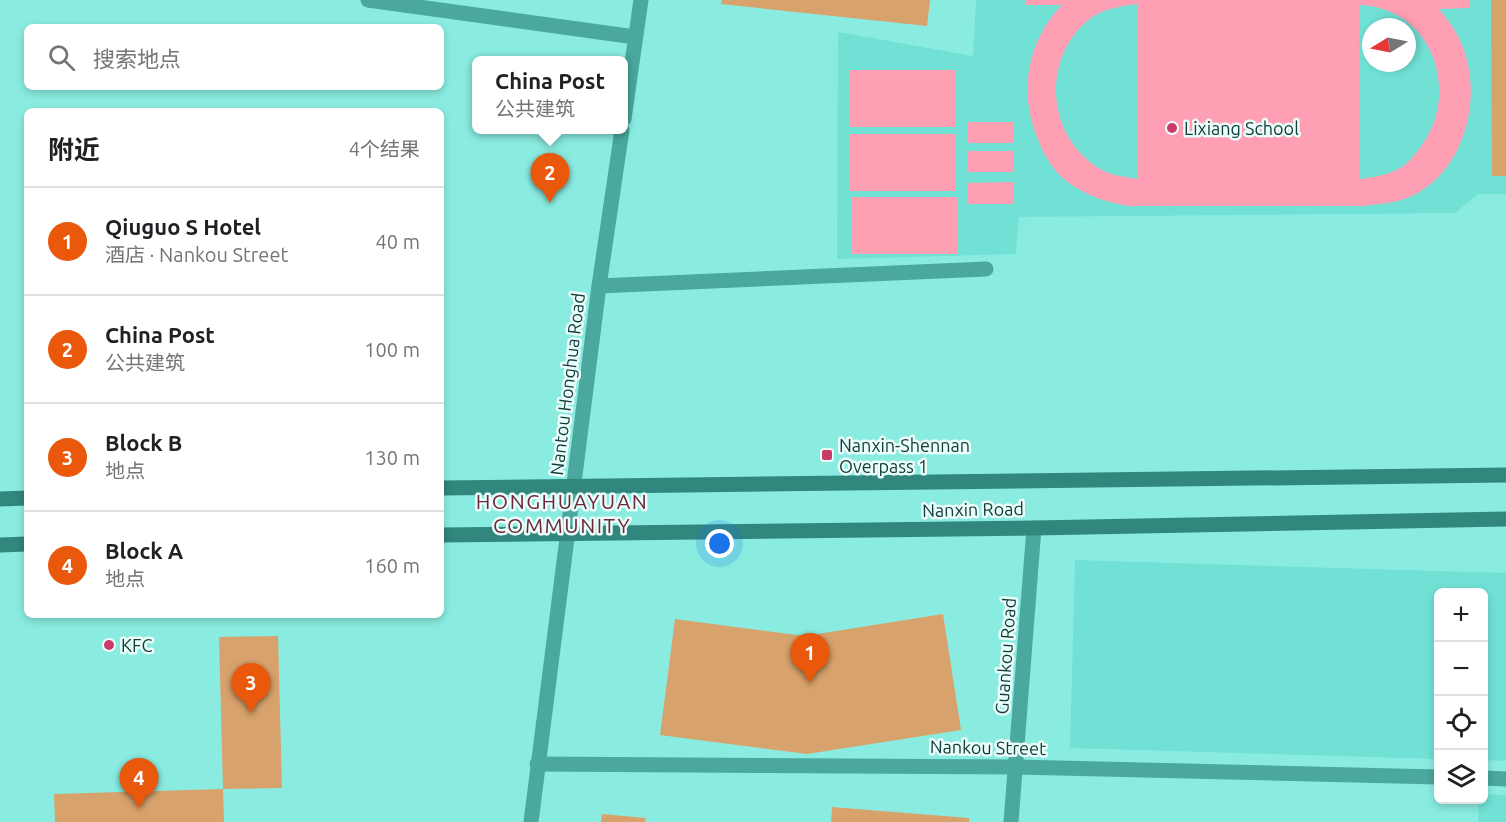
<!DOCTYPE html>
<html lang="zh">
<meta charset="utf-8">
<style>
body{margin:0;font-family:Ubuntu,"Noto Sans SC",sans-serif;background:#f2f2f2;color:#202124}
.controls{position:absolute;right:18px;bottom:18px;display:grid;overflow:hidden;border-radius:9px;box-shadow:0 3px 9px #0003}
.controls button{width:54px;height:54px;display:grid;place-items:center;padding:0;border:0;border-bottom:2px solid #e0e0e0;background:#fff;color:#202124;font:30px sans-serif}
.compass{position:absolute;left:1362px;top:18px;width:54px;height:54px;border-radius:50%;background:#fff;box-shadow:0 3px 9px #0003;rotate:260deg}
.you{position:absolute;left:720px;top:544px;width:21px;height:21px;margin:-15px;border:4px solid #fff;border-radius:50%;background:#1a73e8;box-shadow:0 0 0 9px #1a73e833}
.badge{display:grid;place-items:center;width:39px;height:39px;border-radius:50%;background:#ea580c;color:#fff;font-size:20px;font-weight:700}
.pin{position:absolute;translate:-50% -50px;filter:drop-shadow(0 2px 3px #0008)}
.pin::after{content:'';position:absolute;top:32px;width:21px;height:18px;background:inherit;clip-path:polygon(0 0,100% 0,50% 100%)}
.popup{position:absolute;left:472px;top:56px;width:156px;height:78px;box-sizing:border-box;display:grid;place-content:center;border-radius:9px;background:#fff;filter:drop-shadow(0 2px 4px #0005);font-size:20px;white-space:nowrap;color:#757577}
.popup b{font-size:22px;color:#202124}
.popup::after{content:'';position:absolute;left:50%;top:100%;margin-left:-12px;border:12px solid transparent;border-top-color:#fff}
.list{margin:0;padding:0;list-style:none}
h2{display:flex;justify-content:space-between;align-items:center;height:78px;margin:0;padding:0 24px;font-size:26px}
h2 small{font-size:20px;font-weight:400;color:#757577}
.list li{display:grid;grid-template-columns:39px 1fr auto;gap:18px;align-items:center;box-sizing:border-box;height:108px;padding:0 24px;border-top:2px solid #e0e0e0}
.list b{display:block;font-size:22px;white-space:nowrap}
.list p{margin:0;font-size:20px;white-space:nowrap;color:#757577}
.list em{font-size:20px;font-style:normal;color:#757577}
.icon{flex:none;width:33px;height:33px;fill:none;stroke:currentColor;stroke-width:2;stroke-linecap:round;stroke-linejoin:round}
.map{position:relative;flex:none;width:1506px;height:822px;overflow:hidden}
.search{position:absolute;background:#fff;box-shadow:0 3px 9px #0003;left:24px;top:24px;width:420px;height:66px;display:flex;align-items:center;gap:15px;box-sizing:border-box;padding:0 21px;border-radius:9px;color:#757577;font-size:22px}
.panel{position:absolute;background:#fff;box-shadow:0 3px 9px #0003;left:24px;top:108px;width:420px;height:510px;border-radius:9px}
.map>svg:first-child{display:block}
</style>
<div class="map">
<svg width="1506" height="822" viewBox="0 0 1506 822">
<rect width="100%" height="100%" fill="#8aece1"/>
<g fill="#71e1d5" fill-rule="evenodd">
<path d="M976,0H1506V194H1478L1455,213L1019,217L1016,254L837,259L838,32L973,56ZM1371,27H1407V63H1371Z"/>
<path d="M1075,560L1506,573V761L1484,760V592H1438V759L1070,748Z"/>
<path d="M1484,794L1506,795V822H1478L1479,800H1484Z"/>
</g>
<g fill="#ff9fb4" fill-rule="evenodd">
<path d="M1025,0H1469V8L1439,9C1449,21 1458,33 1463,48C1483,99 1464,171 1412,196C1397,203 1379,204 1363,206H1128C1105,202 1084,195 1065,180C1053,170 1044,155 1039,142C1018,95 1026,42 1062,5H1025ZM1138,4V179C1126,177 1113,176 1102,170C1048,140 1040,63 1086,22C1100,9 1120,6 1138,4ZM1360,5C1431,8 1461,89 1422,145C1416,153 1409,163 1400,168C1388,175 1374,177 1360,179Z"/>
<rect x="850" y="70" width="106" height="57"/>
<rect x="968" y="122" width="45" height="21"/>
<rect x="850" y="134" width="106" height="57"/>
<rect x="968" y="151" width="45" height="21"/>
<path d="M1013,182V204H968V183Z"/>
<rect x="851" y="197" width="106" height="57"/>
</g>
<g fill="#d8a26c">
<path d="M722,0H930L927,26L721,4Z"/>
<path d="M1491,0H1506V176H1492Z"/>
<path d="M943,614L961,730L807,754L660,735L675,619L805,636Z"/>
<path d="M278,636L282,788L223,789L219,637Z"/>
<path d="M223,789L224,822H55L54,794Z"/>
<path d="M832,807L969,818V822H831Z"/>
<path d="M602,814L646,818L645,822H601Z"/>
</g>
<g fill="none" stroke-linecap="round" stroke-linejoin="round">
<g stroke="#4aa89e" stroke-width="15">
<path d="M368,0L635,37"/>
<path d="M624,119L641,0"/>
<path d="M599,286L986,269"/>
<path d="M537,764L1016,767L1438,777"/>
<path d="M1484,778L1506,779"/>
<path d="M531,822L599,286L622,130"/>
<path d="M1011,822L1034,528"/>
</g>
<g stroke="#31867d" stroke-width="15">
<path d="M441,488L1506,475"/>
<path d="M0,499L27,498"/>
<path d="M441,535L1034,528L1506,519"/>
<path d="M0,545L27,544"/>
</g>
</g>
<g fill="#c83a67" stroke="#ebfdfa" stroke-width="2">
<circle cx="1172" cy="128" r="6"/>
<rect x="821" y="449" width="12" height="12" rx="3"/>
<circle cx="109" cy="645" r="6"/>
</g>
<g text-anchor="middle" dominant-baseline="central" stroke-width="5" stroke-linejoin="round" paint-order="stroke">
<g font-size="18" fill="#103c37" stroke="#ebfdfa" text-anchor="start">
<text x="1184" y="128">Lixiang School</text>
<text x="839" y="445">Nanxin-Shennan<tspan x="839" dy="21">Overpass 1</tspan></text>
<text x="121" y="645">KFC</text>
</g>
<g font-size="18" fill="#103c37" stroke="#ebfdfa">
<text transform="translate(567 384) rotate(-83)">Nantou Honghua Road</text>
<text transform="translate(973 509) rotate(-1)">Nanxin Road</text>
<text transform="translate(1005 656) rotate(-86)">Guankou Road</text>
<text transform="translate(988 747) rotate(1)">Nankou Street</text>
</g>
<g font-size="21" letter-spacing="1.5" fill="#6c273a" stroke="#ebfdfa">
<text x="562" y="501">HONGHUAYUAN<tspan x="562" dy="24">COMMUNITY</tspan></text>
</g>
</g>
</svg>
<div class="controls">
<button>+</button>
<button>−</button>
<button><svg class="icon" aria-label="locate" viewBox="0 0 24 24"><circle cx="12" cy="12" r="6"/><path d="M12 2v4M12 18v4M2 12h4M18 12h4"/></svg></button>
<button><svg class="icon" aria-label="layers" viewBox="0 0 24 24"><path d="M12 4l9 5-9 5-9-5zM3 14l9 5 9-5"/></svg></button>
</div>
<svg class="compass" viewBox="-18 -18 36 36"><path d="M0-13l5 13h-10z" fill="#e53935"/><path d="M0 13l5-13h-10z" fill="#757577"/></svg>
<div class="you"></div>
<div class="pin badge" style="left:810px;top:683px">1</div>
<div class="pin badge" style="left:550px;top:203px">2</div>
<div class="popup"><b>China Post</b>公共建筑</div>
<div class="pin badge" style="left:251px;top:713px">3</div>
<div class="pin badge" style="left:139px;top:808px">4</div>
<div class="search"><svg class="icon" aria-label="search" viewBox="0 0 24 24"><circle cx="10" cy="10" r="6"/><path d="M15 15l6 6"/></svg>搜索地点</div>
<section class="panel">
<h2>附近<small>4个结果</small></h2>
<ul class="list">
<li><span class="badge">1</span><div><b>Qiuguo S Hotel</b><p>酒店 · Nankou Street</p></div><em>40 m</em></li>
<li><span class="badge">2</span><div><b>China Post</b><p>公共建筑</p></div><em>100 m</em></li>
<li><span class="badge">3</span><div><b>Block B</b><p>地点</p></div><em>130 m</em></li>
<li><span class="badge">4</span><div><b>Block A</b><p>地点</p></div><em>160 m</em></li>
</ul>
</section>
</div>
